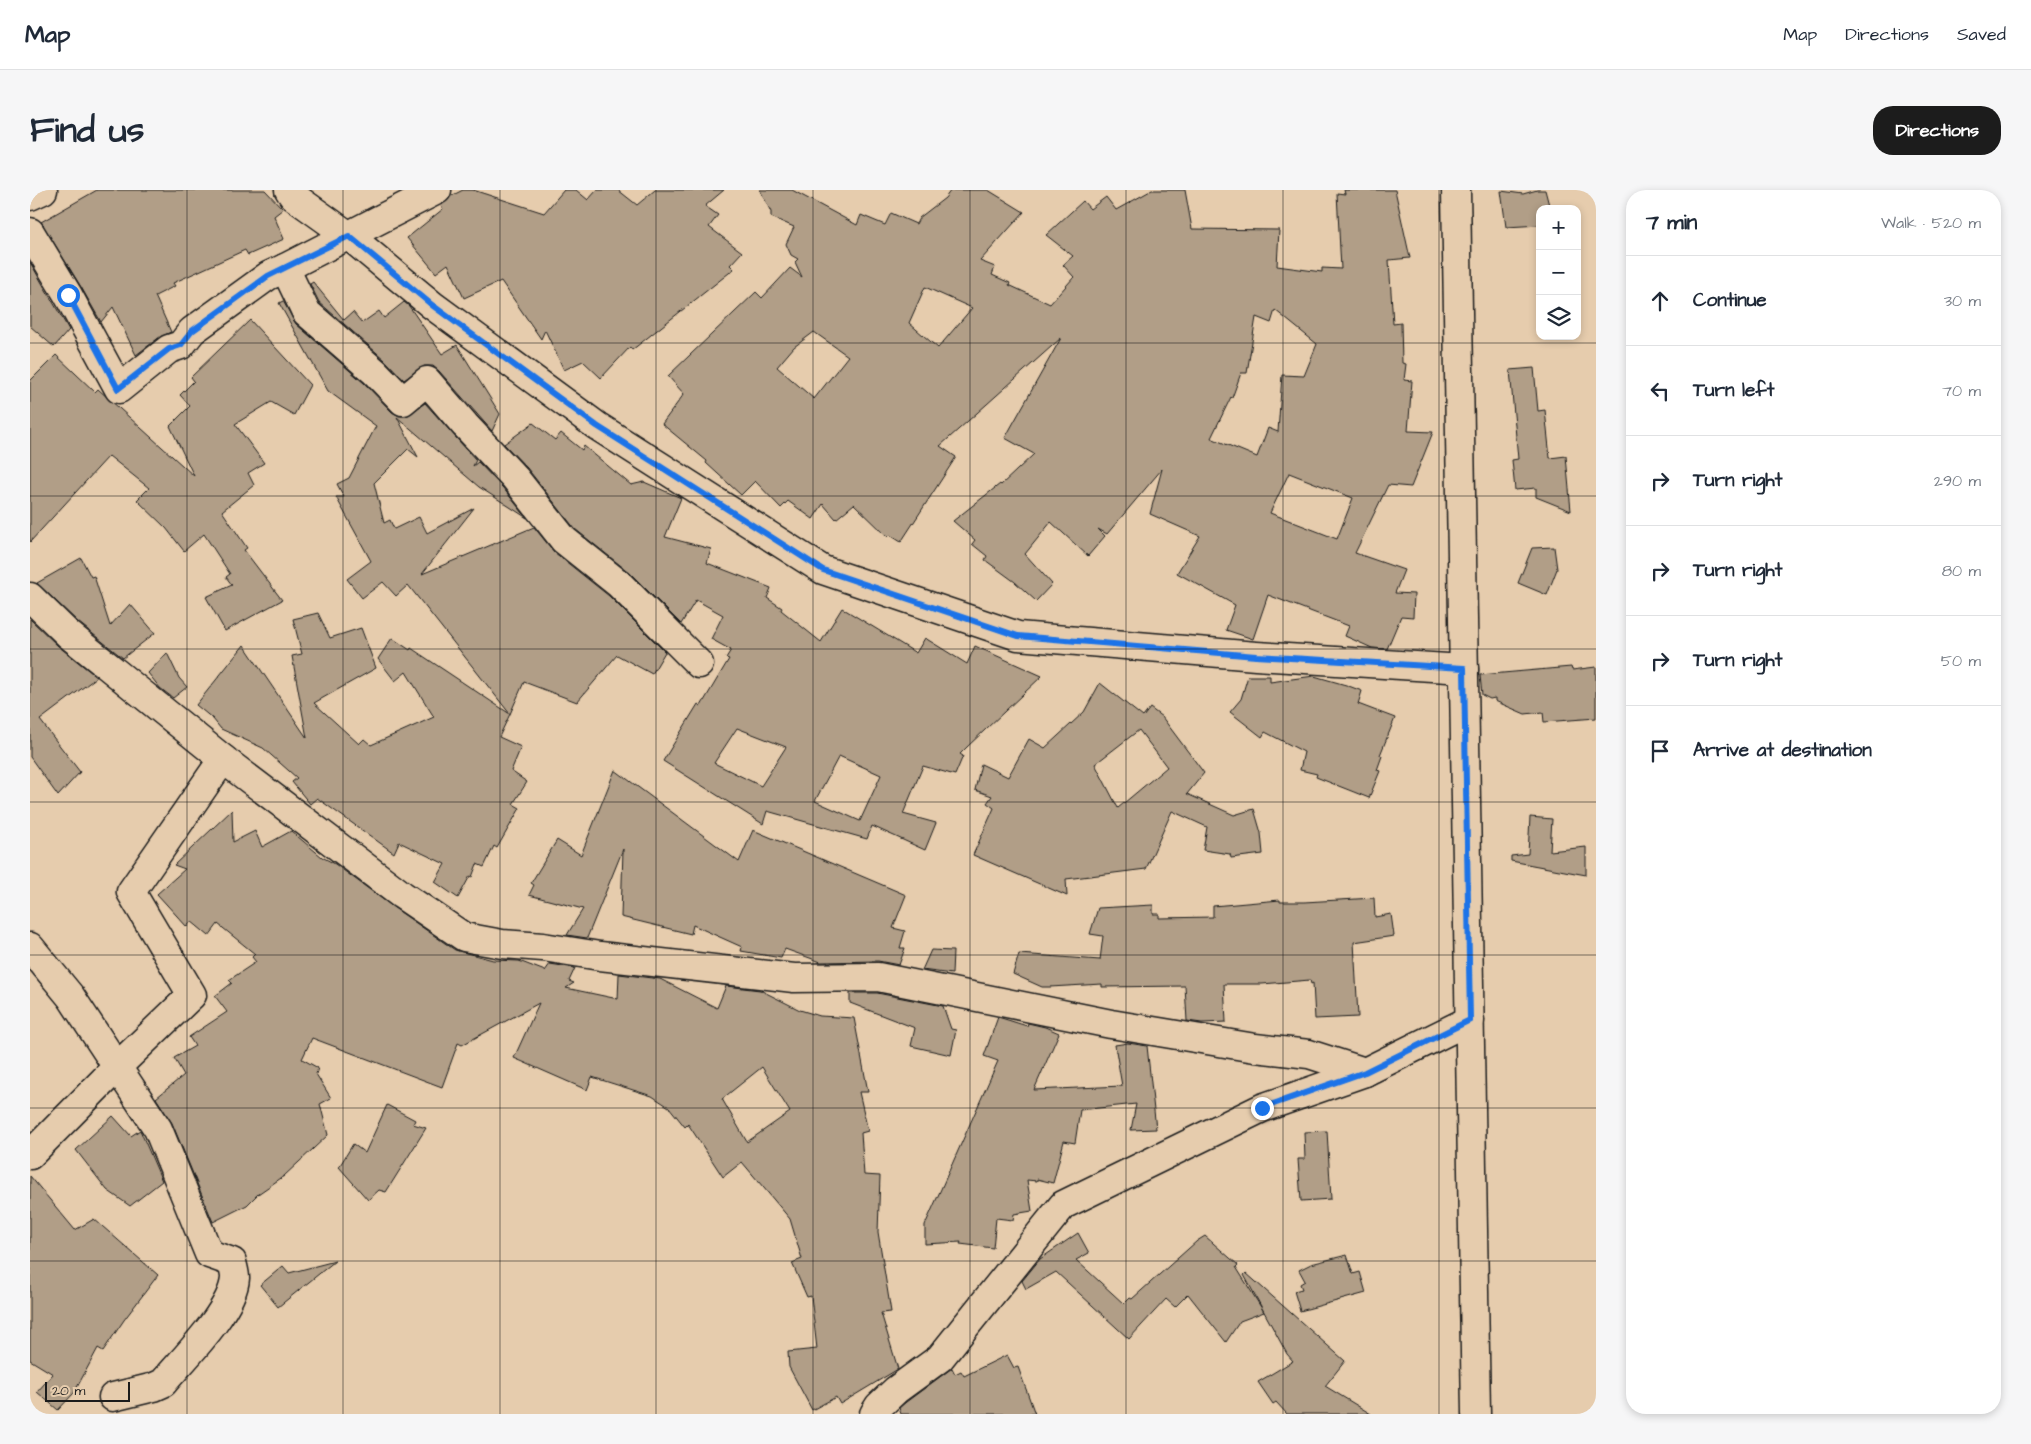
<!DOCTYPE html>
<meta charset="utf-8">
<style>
body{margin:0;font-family:"Architects Daughter",sans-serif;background:#f6f6f7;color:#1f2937}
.controls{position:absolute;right:15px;top:15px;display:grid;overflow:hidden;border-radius:10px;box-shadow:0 2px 8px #0003}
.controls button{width:45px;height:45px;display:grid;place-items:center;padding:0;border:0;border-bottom:1px solid #e0e1e3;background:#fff;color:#1f2937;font:25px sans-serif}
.scale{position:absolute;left:15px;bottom:12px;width:85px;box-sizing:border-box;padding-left:5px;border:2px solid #1c1c1c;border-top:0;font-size:14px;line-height:18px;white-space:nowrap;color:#1c1c1c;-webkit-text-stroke:4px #e6ccad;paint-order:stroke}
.stop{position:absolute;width:15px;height:15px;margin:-11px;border:4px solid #1a73e8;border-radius:50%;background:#fff}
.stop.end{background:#1a73e8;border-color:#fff;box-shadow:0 1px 5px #0008}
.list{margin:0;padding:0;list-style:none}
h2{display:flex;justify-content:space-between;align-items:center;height:65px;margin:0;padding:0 20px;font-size:21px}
h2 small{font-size:16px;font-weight:400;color:#747a83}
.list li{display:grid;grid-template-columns:32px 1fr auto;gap:15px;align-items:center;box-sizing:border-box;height:90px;padding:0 20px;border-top:1px solid #e0e1e3}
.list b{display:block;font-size:19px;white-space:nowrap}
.list em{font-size:16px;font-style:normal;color:#747a83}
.icon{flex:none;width:28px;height:28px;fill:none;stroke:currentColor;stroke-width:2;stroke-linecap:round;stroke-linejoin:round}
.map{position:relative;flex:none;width:1566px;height:1224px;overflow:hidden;border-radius:20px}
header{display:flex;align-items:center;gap:30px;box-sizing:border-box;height:70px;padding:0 25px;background:#fff;border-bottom:1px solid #e0e1e3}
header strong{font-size:24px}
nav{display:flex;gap:28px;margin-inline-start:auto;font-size:18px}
.intro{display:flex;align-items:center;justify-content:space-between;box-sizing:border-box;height:120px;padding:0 30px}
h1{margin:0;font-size:35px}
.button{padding:12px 22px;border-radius:20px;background:#1c1c1c;color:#fff;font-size:18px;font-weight:700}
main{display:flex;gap:30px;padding:0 30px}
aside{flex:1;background:#fff;border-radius:20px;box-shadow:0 2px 8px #0003}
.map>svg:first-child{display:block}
</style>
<header>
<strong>Map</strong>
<nav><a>Map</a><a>Directions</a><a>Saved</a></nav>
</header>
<div class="intro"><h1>Find us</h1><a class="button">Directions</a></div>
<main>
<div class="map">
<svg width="1566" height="1224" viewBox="0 0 1566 1224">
<rect width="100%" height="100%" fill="#e6ccad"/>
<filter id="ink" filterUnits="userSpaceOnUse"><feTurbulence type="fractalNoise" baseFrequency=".02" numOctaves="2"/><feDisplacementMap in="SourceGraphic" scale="10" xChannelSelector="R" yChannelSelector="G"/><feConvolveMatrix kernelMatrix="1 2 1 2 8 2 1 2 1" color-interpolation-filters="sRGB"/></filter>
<g filter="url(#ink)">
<g fill="#b19e87" stroke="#1c1c1c" fill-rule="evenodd">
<path d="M67,0H235L253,19L244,26L254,49L218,65L215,60L143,93L145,96L125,106L141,142L130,147L106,165L83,117L71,132L51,97L11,32Z"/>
<path d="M433,0H443L514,23L534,0H546L558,10L567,0H588L607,15L625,0H694L675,16L688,25L679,37L712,62L700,75L704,79L602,160L600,157L571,188L553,171L534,180L515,140L511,149L471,91L434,108L418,74L406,83L377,48L413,19L411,16L421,6Z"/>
<path d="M730,0H762L827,35L831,25L855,35L861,23L886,34L889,28L915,8L921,0H958L994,22L950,71L965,77L962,85L980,93L979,95L1020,114L1044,87L1033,75L1043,66L1016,45L1053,11L1060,19L1076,7L1086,20L1122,0H1155L1162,39L1249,40L1247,76L1292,82V78L1311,79L1307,3L1315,4L1314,0H1365L1380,68L1359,70L1363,134L1371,133L1372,173L1376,174L1374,190L1382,191L1378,241L1403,242L1381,297L1358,295L1325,363L1374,380L1365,403L1384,404L1383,427L1371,426L1357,459L1342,458L1315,446L1319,436L1238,405L1223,449L1196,440L1205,415L1147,383L1170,346L1120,324L1132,279L1077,344L1068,339L1075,346L1058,366L1021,332L995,364L1022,394L1006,411L985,392L955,370L957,366L942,354L945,350L923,331L970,294L971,295L1004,264L975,248L1031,148L910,256L926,267L871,352L860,345L858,347L824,314L806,329L793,314L783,329L758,311L751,318L725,291L711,305L676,273L677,271L632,234L654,204L638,186L726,102L732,108L760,78L772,87L765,72L768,69L761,65L756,54L764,37L741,27V22ZM895,97L942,118L908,158L879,133ZM1245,120L1287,154L1274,186L1252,185L1248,242L1238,238L1227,267L1181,248L1201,207L1202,208L1211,183H1217L1226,127L1241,133ZM784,142L818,166L784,209L747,177L764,157ZM1259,283L1323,308L1307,349L1240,323Z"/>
<path d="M1507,0H1515L1520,19H1510V35L1476,37L1471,1L1493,4Z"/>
<path d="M0,72L39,140L24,157L0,136Z"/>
<path d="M283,92L314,130L323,122L332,133L349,121L354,128L374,112L379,116L412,164L427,155L470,224L462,241L409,181L403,176H394L374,190L355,170L289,112L280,94Z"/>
<path d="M253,111L266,134L334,193L362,222L369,226H376L395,213L446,270L443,276L448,272L473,298L497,328L449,297L367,227L388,267L378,259L344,293L354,333L360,330L364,339L389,327L397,343L444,318L392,384L504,337L524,362L579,406L635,462L622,484L587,465L547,512L494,492L480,524L378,395L366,406L353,392L332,408L317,389L341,371L306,307H314L307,294L319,288L346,236L298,201L249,113Z"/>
<path d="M220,130L280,195L264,225L241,212L205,234L234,273L218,283L224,295L192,321L217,358L214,360L252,410L195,441L176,407L202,395L196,387L200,384L174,344L154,361L136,338L107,310L119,298L79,266L0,352V191L26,165L65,202L68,199L164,286L140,236L160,216L150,205L164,191L161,187Z"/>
<path d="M1504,178L1508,221L1515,220L1520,268L1536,266L1541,321L1506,307V298L1485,300L1482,270L1488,269L1480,180Z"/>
<path d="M503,233L525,250L531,243L552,260L554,256L601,295L614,292L651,308L635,347L681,359L677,373L741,398L737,408L752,418L751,420L791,452L812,418L886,463L895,448L937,474L945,456L1012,486L937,557L930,564L933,566L925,585L893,576L873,624L906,633L895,660L842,636L837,649L737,621L733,634L633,571L668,514L671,516L699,469L696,468L701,460L681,449L693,425L666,410L651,434L600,383L545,339L497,278L474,254ZM707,538L756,557L731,596L684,573ZM809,566L851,585L830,631L785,611Z"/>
<path d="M1524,357L1527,379L1517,405L1488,393L1502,358Z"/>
<path d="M51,368L61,387L64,386L80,436L100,414L125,443L93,468L48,432L7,393Z"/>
<path d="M288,423L300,448L331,438L346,478L284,513L329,554L334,549L341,555L404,527L376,482L365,491L348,469L362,448L380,460L381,458L480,524L469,547L491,557L481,581L497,592L483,614L490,618L467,658L464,656L454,677L447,674L442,687L440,686L428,708L405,692L415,674L369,652L364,663L287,608L280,614L262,592L267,588L233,558L191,539L183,529L166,515L214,455L277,548L262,466L272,464L263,429Z"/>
<path d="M0,429L28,456L67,487L10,530L50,582L28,606L0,567Z"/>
<path d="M137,463L149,488L157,497L143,508L130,498L118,483Z"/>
<path d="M1541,477L1542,480L1566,477V528L1514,532L1513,522L1495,524L1465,511V508L1460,509L1452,505L1450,485Z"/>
<path d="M1218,486H1240V492L1284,486L1316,495L1332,501L1328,514L1365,528L1350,565L1352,566L1347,580L1350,581L1339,608L1286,587L1287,584L1270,580L1274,562L1235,542L1232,547L1200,522L1211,509Z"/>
<path d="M1070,493L1113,527L1120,518L1132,527L1174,583L1157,604L1204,625L1224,619L1231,643L1233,664L1201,668L1200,664L1173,660L1177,637L1142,621L1116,679L1036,689L1037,706L943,665L964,618L957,613L962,606L945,600L951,574L978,587L999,549L1015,558L1054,522ZM1109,540L1137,577L1088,618L1065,574Z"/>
<path d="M585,580L709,672L723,640L876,705L863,738L875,741L870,758H875L869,775L848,771L791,772L755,759L751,768L711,761L712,757L663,735L661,744L591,727L593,659L557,748L537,745L553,719L499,705L504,695L501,693L527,650L551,665Z"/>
<path d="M202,620L203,652L225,641L232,657L261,641L292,667L305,674L363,717L425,760L463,770L489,771L515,781L520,774L545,778L539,791L544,793L536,798L588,809L589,784L630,789L687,818L696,796L730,800L770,820L790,826L824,828L838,902H829L838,941L831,943L834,985L850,986L848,1042L861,1122L851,1123L868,1179L810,1214L806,1207L782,1220L759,1177L758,1162L787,1159L781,1106L777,1107L762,1073L772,1069L760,1029L712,972L693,987L658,934L655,937L639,917L622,906L562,887L557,900L484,868L509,813L432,855L428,853L412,897L282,848L272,869L288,878L286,884L301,908L290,914L298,945L254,986L228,1004L217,1015L183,1032L142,933L126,908L154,885L144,868L165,856L159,847L197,822L185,806L202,793L199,790L226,772L222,767L225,764L188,734L179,746L161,731L157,737L127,704L155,679L144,675ZM732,877L760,922L717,952L692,909Z"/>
<path d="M1500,627L1522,629L1520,661L1556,657V685L1481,671V666L1498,664Z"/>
<path d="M1344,708L1345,727L1361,724L1364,746L1324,752L1328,827L1285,829L1283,793L1281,794L1280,790L1232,794H1194L1196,832L1172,833L1157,831L1155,796L1072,797V794L1020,797H1012L983,784L989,764L1070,770L1073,746L1060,744L1068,718L1123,715V724H1129V728L1183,727V716L1250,710V712H1274Z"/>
<path d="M901,760L923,761L922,784L892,780Z"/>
<path d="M820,803H847L913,816L921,839L926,840L921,865L881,856L885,838L820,813Z"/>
<path d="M968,827L997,836L998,833L1015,837L1029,843L1004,900L1092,896L1085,855L1098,853L1117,856L1126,939L1101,940L1106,914L1050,920L1045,953L1034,951L1023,993L1007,989V991L997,990L1002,1021L984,1024L983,1030L966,1028L963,1058L930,1054L931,1052L895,1054V1035L968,871L954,866Z"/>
<path d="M357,915L385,930L383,934L396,938L356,1002L349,1000L338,1010L309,977L323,954L335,963Z"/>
<path d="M83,926L101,946L110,940L132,991L100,1016L77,1000L46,960Z"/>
<path d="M1297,941L1301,1009L1271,1011L1268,969H1275L1274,942Z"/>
<path d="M0,986L45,1040L64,1029L128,1085L94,1130L73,1161L68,1158L44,1203L28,1220L7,1202L23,1184L0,1170Z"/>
<path d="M1048,1043L1059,1063L1046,1070L1094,1114L1100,1108L1102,1109L1167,1051L1175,1046L1208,1075L1206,1077L1234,1122L1210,1131L1196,1152L1158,1104L1145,1117L1136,1109L1099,1149L1026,1082L996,1099L992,1091L1010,1069Z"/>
<path d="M1317,1065L1323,1084L1330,1082L1336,1103L1270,1121L1264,1101L1272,1099L1270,1094L1275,1091L1269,1080L1281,1074Z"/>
<path d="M305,1071L248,1117L230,1095L253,1076L259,1083Z"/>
<path d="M1216,1083L1315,1171L1295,1196L1341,1224H1257L1246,1212L1243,1214L1228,1192L1263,1171L1257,1164L1214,1085Z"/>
<path d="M977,1165L984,1178L988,1177L1005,1224H871L869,1218L876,1212L922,1178L925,1184L931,1181L934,1186Z"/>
</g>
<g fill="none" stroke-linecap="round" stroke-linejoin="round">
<defs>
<g id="minor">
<path d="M259,0L263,6L319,46L402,115L567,236L793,380L988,446L1226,466L1434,479"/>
<path d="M1426,0L1446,1224"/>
<path d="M0,6L13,0"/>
<path d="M0,42L38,105L89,199L139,159L151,155L162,141L238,86L255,78L276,122L345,182L373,211L397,191L435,235L485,288L534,350L589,394L669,474"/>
<path d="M255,78L407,0"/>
<path d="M0,407L38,444L193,569L372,705L434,747L472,754L513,757L570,766L764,788L848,787L1081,834L1225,858L1279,864L1335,882"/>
<path d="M0,757L41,807L128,939L179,1064L202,1072C203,1077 205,1083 205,1088C203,1120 154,1168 133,1193L124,1197L83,1207"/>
<path d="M0,965L87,877L162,805L101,702L193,569"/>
<path d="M844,1224L849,1216L866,1200L910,1168L1033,1015L1232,918L1335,882L1440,830"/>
</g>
</defs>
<use href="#minor" stroke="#1c1c1c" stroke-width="31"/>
<use href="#minor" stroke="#e6ccad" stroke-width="28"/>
</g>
</g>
<g fill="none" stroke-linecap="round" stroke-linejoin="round" filter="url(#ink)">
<path stroke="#1a73e8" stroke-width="6" d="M38,105L88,199L139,159L151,155L162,141L238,86L319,46L402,115L567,236L793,380L988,446L1226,466L1434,478L1440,830L1335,882L1232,918"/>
</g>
<path fill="none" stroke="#1c1c1c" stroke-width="1" stroke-opacity="0.55" d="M157,0V1224M313,0V1224M470,0V1224M626,0V1224M783,0V1224M940,0V1224M1096,0V1224M1253,0V1224M1409,0V1224M0,153H1566M0,306H1566M0,459H1566M0,612H1566M0,765H1566M0,918H1566M0,1071H1566"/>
</svg>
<div class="controls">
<button>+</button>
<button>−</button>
<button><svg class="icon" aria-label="layers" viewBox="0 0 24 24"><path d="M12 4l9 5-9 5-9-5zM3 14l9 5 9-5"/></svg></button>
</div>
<div class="scale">20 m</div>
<div class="stop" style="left:38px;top:105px"></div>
<div class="stop end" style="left:1232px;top:918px"></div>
</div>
<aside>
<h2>7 min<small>Walk · 520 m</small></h2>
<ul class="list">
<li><svg class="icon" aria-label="ahead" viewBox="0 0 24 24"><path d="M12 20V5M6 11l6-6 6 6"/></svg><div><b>Continue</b></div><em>30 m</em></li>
<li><svg class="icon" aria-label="left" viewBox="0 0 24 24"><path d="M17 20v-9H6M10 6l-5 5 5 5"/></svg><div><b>Turn left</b></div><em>70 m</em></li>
<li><svg class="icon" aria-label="right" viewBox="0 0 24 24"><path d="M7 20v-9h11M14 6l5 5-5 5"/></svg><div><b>Turn right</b></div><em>290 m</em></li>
<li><svg class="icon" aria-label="right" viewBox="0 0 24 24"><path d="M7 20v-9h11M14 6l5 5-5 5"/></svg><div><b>Turn right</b></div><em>80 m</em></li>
<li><svg class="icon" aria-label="right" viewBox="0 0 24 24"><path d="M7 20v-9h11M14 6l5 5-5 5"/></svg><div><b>Turn right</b></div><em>50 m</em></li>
<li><svg class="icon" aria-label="arrive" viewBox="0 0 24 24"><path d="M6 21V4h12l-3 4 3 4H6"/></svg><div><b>Arrive at destination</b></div></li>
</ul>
</aside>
</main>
